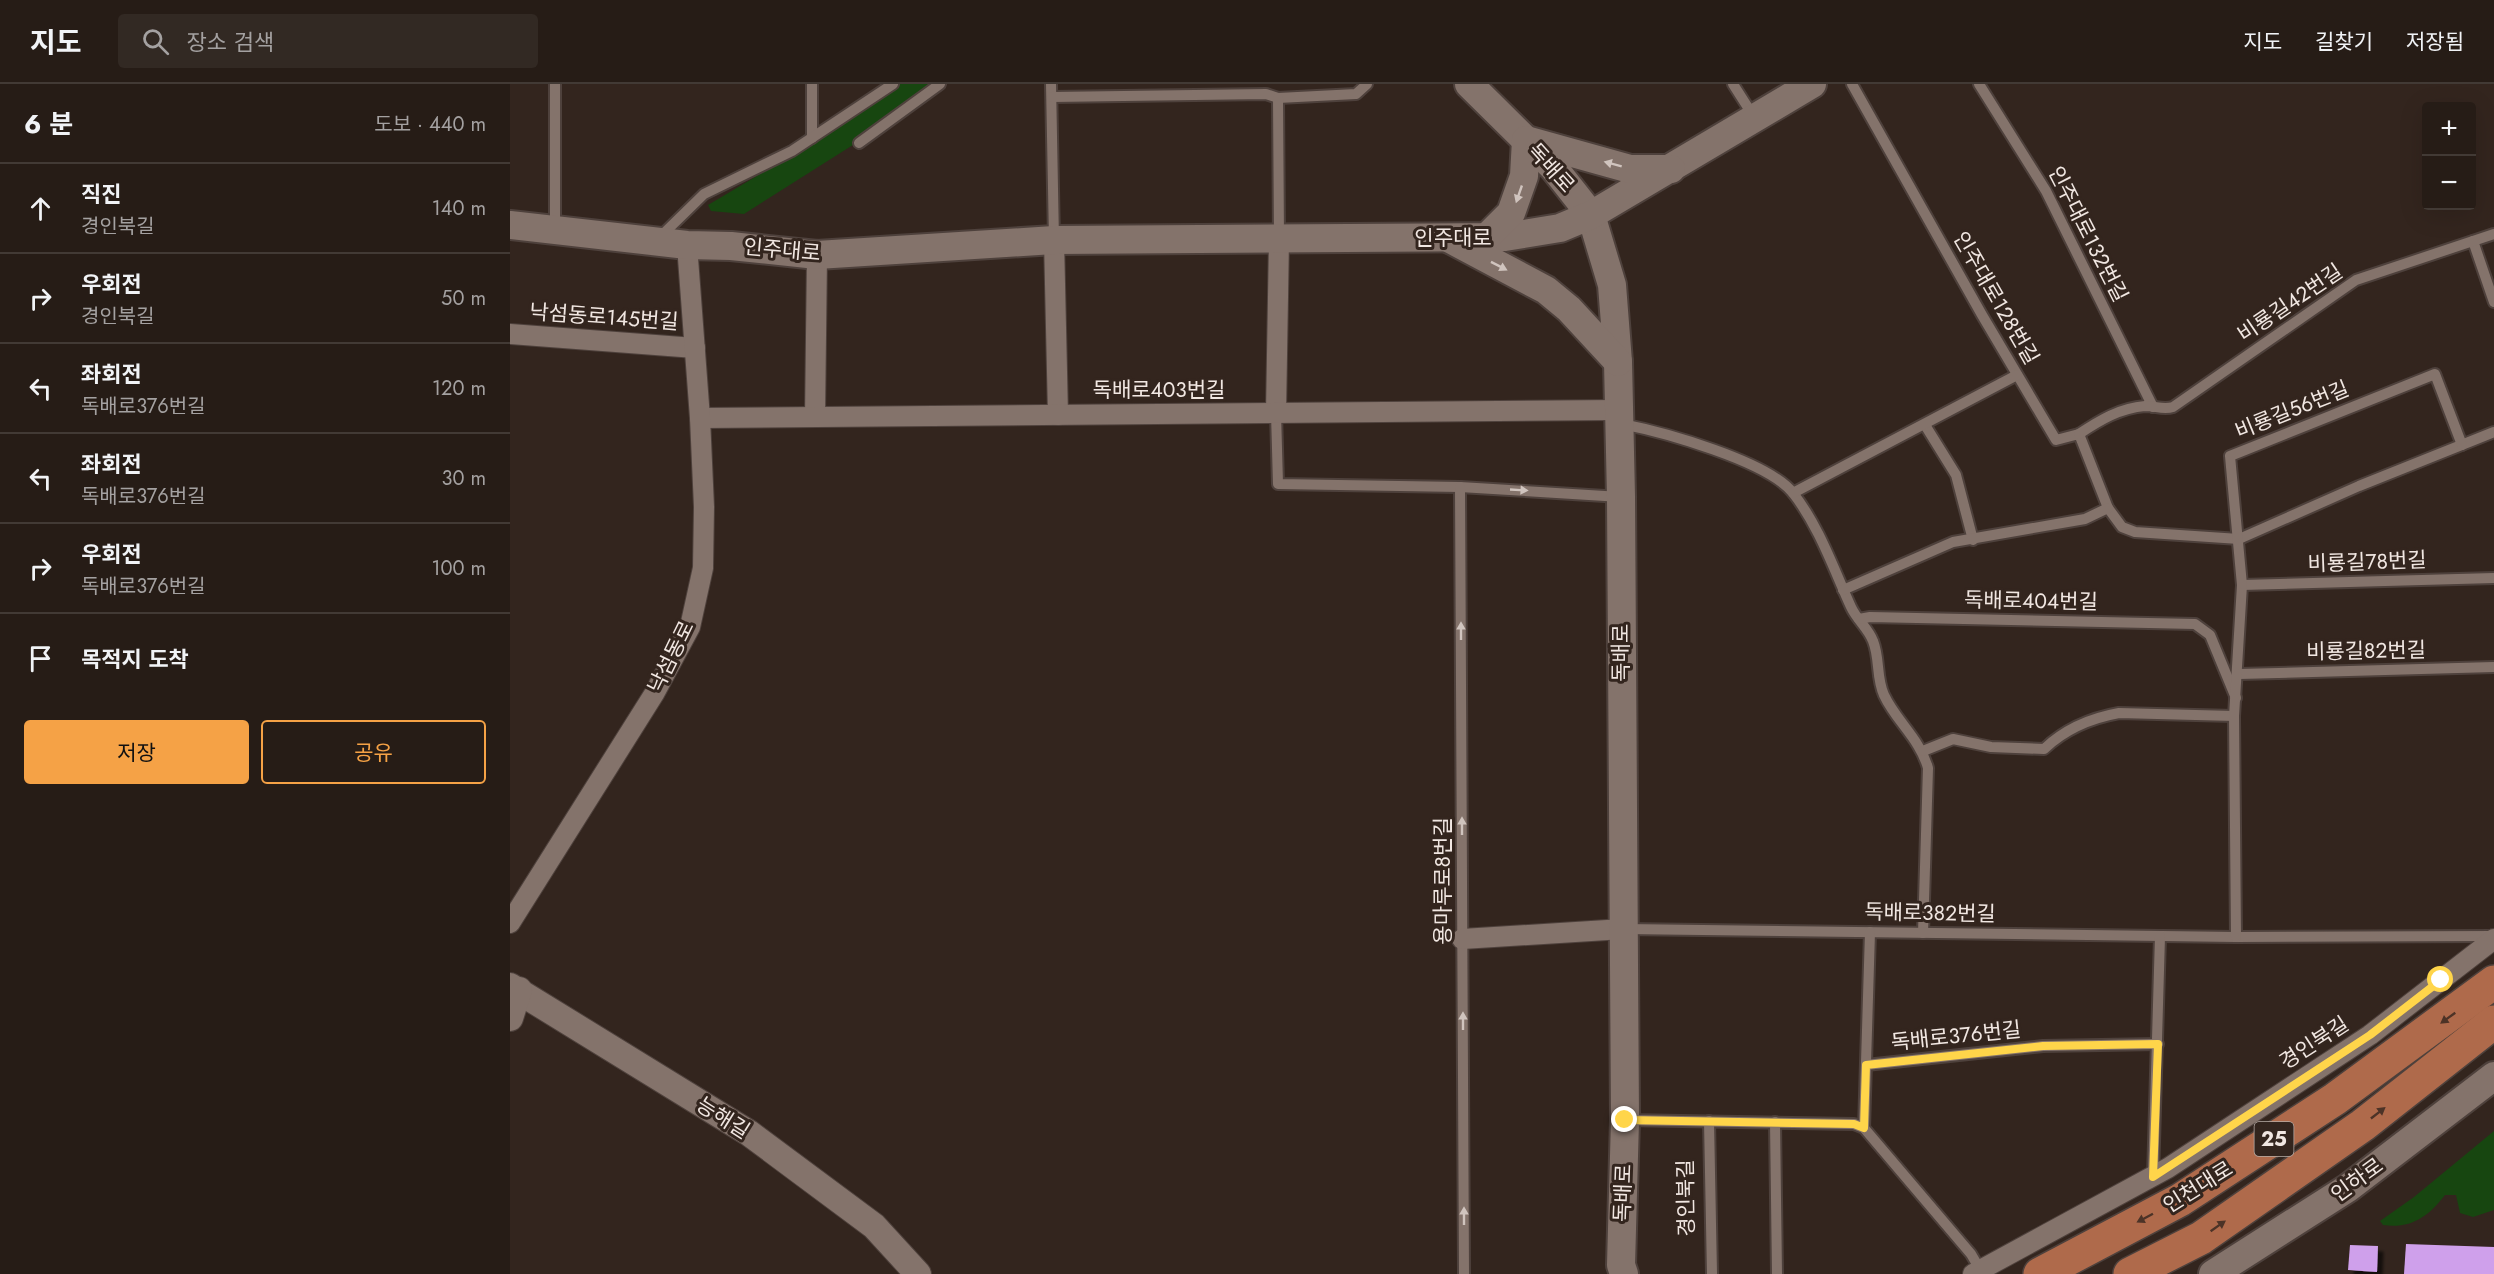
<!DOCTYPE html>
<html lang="ko">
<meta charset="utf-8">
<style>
body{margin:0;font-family:Jost,"Noto Sans KR",sans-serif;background:#322923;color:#f1f3f6}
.controls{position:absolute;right:18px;top:18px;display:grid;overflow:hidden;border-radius:6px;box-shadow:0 6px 24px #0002}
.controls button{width:54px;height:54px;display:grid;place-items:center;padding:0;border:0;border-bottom:2px solid #423a35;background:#261c16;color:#f1f3f6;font:30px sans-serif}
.stop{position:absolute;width:18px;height:18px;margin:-14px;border:4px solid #ffd54a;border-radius:50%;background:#fff}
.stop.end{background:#ffd54a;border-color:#fff;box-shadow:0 2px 6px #0008}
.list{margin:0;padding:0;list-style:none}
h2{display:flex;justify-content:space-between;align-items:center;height:78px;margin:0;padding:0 24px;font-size:26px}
h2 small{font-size:20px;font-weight:400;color:#a4a1a1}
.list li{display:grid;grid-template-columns:39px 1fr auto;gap:18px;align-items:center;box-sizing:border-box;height:90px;padding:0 24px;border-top:2px solid #423a35}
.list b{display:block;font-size:22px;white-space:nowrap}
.list p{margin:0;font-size:20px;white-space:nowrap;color:#a4a1a1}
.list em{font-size:20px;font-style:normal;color:#a4a1a1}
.actions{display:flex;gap:12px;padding:18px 24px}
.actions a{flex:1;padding:14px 0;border:2px solid #f5a246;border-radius:6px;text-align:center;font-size:21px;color:#f5a246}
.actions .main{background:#f5a246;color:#111}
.icon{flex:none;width:33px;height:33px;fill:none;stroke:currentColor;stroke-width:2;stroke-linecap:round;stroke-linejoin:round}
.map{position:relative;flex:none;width:1984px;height:1190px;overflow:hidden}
header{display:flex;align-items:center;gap:36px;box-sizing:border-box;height:84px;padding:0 30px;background:#261c16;border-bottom:2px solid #423a35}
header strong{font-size:28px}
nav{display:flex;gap:33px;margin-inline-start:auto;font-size:21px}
.search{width:420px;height:54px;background:#322923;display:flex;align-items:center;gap:15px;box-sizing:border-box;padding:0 21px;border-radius:6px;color:#a4a1a1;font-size:22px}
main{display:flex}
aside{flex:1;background:#261c16}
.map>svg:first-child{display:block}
</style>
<header>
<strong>지도</strong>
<div class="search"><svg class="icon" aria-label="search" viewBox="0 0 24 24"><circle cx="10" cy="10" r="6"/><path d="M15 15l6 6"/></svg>장소 검색</div>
<nav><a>지도</a><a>길찾기</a><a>저장됨</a></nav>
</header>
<main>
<aside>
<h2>6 분<small>도보 · 440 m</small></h2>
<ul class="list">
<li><svg class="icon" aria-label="ahead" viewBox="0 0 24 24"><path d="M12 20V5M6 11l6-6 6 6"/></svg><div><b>직진</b><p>경인북길</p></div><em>140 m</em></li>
<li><svg class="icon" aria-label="right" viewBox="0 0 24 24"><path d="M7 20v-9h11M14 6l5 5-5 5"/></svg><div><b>우회전</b><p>경인북길</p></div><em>50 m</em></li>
<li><svg class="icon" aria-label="left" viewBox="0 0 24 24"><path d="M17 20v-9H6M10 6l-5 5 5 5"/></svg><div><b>좌회전</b><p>독배로376번길</p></div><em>120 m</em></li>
<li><svg class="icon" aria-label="left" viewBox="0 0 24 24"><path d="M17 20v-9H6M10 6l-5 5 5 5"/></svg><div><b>좌회전</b><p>독배로376번길</p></div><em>30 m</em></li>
<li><svg class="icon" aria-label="right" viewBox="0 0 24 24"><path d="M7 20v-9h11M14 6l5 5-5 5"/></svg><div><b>우회전</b><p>독배로376번길</p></div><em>100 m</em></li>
<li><svg class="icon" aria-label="arrive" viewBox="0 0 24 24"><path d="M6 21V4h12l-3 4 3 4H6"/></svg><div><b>목적지 도착</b></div></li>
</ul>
<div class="actions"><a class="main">저장</a><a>공유</a></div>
</aside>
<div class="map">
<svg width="1984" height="1190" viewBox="0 0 1984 1190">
<defs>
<filter id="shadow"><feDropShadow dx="5.5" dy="5.5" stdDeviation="1.5" flood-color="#0009"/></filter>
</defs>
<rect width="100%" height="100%" fill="#33251e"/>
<g fill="#174610">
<path d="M383,0H422L373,42L234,130L201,127L198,121L329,43Z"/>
<path d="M1984,1047V1126L1963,1133L1950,1129L1946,1111H1935C1918,1133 1901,1145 1873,1141L1870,1137L1904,1113Z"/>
</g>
<g fill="#cfa0eb" filter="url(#shadow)">
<path d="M1896,1160L1984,1163V1190H1894Z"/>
<path d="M1840,1161L1868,1162L1867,1188L1838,1186Z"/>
</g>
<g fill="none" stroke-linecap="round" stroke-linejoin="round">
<defs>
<g id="service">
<path d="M45,0V144"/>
<path d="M302,0V54"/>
<path d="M541,0L544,156"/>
<path d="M1223,0L1244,33"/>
<path d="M1342,0L1472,231L1546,356L1569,350L1598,424L1612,443L1625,448L1729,455L1849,402L1984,348"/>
<path d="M1469,0L1536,107L1643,323"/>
<path d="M542,13L756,10L768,14L846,10L857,0"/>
<path d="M768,14L769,155"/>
<path d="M349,59L430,0"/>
<path d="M150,153L194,110L282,67L383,0"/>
<path d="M1963,157L1984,218"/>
<path d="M766,329L768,400L950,403L1111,413"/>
<path d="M1112,340C1153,348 1258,377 1283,409C1309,442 1324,486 1341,523C1347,536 1358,544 1363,557C1370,574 1366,594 1374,611C1386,637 1410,655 1418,684L1413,849"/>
<path d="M1415,341L1446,391L1463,456"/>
<path d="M1569,350C1590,336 1610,324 1635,322C1646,322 1653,326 1663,323L1846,196L1984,150"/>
<path d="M950,403L954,1190"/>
<path d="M1283,409L1507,291"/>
<path d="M1732,501L1984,494"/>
<path d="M1333,506L1443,458L1575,435L1598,424"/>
<path d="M1349,535L1360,533L1685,540L1700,551L1726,614"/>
<path d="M1729,590L1984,583"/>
<path d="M1413,667L1443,655L1481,663L1534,665C1554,646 1581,634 1609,629L1724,632"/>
<path d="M1114,845L1726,853L1984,852"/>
<path d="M1726,853L1724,632L1732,501L1720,372L1925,290L1952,361"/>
<path d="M1356,981L1533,962L1648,960"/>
<path d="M1116,1036L1344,1040L1354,1044L1461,1170L1471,1187"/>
<path d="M1199,1037L1202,1190"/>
<path d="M1265,1038L1267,1190"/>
<path d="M1354,1044L1360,848"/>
<path d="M1643,1093L1650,852"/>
</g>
<g id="minor">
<path d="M544,156L548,331"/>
<path d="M0,250L185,264"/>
<path d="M766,329L769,155"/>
<path d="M305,333L307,171"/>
<path d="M190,334L1108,326"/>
<path d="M0,839L144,610L180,543L193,484L194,423L190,334L177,161"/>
<path d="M952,855L1113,845"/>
<path d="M1463,1190L1658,1084L1860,951L1984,855"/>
</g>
<g id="tertiary">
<path d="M0,902L239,1049L364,1142L408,1190"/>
<path d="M0,934L9,906"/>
</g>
<g id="secondary">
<path d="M959,0L1044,84L1081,131L1102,201L1108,278L1111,413L1115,1036L1111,1181L1114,1190"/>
<path d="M0,141L177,161L221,162L307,171L544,156L995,153L1050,144L1081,131L1302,0"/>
<path d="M977,153L1001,129L1014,92L1016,56L1120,85H1161"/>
<path d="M940,155L1036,206L1059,225L1108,278"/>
<path d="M1703,1190L1838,1104L1984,992"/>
</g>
<g id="trunk">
<path d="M1530,1190L1670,1116L1825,1015L1984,898"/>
<path d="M1620,1190L1691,1154L1853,1041L1984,938"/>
</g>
</defs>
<use href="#service" stroke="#4e413c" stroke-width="14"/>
<use href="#minor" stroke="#4e413c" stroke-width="22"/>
<use href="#tertiary" stroke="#4e413c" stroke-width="28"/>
<use href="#secondary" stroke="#4e413c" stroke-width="32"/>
<use href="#trunk" stroke="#4e413c" stroke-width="36"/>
<use href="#service" stroke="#84736b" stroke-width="10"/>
<use href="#minor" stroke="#84736b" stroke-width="20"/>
<use href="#tertiary" stroke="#84736b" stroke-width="26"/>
<use href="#secondary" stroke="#84736b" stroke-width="28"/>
<use href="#trunk" stroke="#af6a4b" stroke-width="33"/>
</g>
<defs><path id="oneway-solid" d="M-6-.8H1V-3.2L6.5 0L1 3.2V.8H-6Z" transform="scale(1.5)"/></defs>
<g fill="#d0c4be">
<use href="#oneway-solid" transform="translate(1103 80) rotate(-165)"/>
<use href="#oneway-solid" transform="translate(1009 110) rotate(109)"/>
<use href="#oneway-solid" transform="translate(989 182) rotate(27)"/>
<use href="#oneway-solid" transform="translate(1009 406) rotate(3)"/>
<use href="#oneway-solid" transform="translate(951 547) rotate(-90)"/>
<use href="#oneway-solid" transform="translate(952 742) rotate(-90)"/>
<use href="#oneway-solid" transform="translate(953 937) rotate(-90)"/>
<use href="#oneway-solid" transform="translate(954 1132) rotate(-90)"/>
</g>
<g fill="#4c3327">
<use href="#oneway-solid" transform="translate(1938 934) rotate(144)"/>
<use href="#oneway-solid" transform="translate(1868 1029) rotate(-38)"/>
<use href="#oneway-solid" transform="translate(1635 1134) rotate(152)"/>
<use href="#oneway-solid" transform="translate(1708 1142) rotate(-35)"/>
</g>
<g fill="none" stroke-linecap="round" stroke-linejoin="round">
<path stroke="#ffd54a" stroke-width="8" d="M1115,1036L1344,1040L1354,1044L1356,981L1533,962L1648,960L1643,1093L1860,951L1931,896"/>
</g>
<g text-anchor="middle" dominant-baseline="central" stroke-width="6" stroke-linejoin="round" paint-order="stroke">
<rect fill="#33251e" stroke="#b8ada7" stroke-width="1.5" x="1744.5" y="1038" width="39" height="34" rx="4.5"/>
<g font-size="20" font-weight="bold" fill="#f1e7e2">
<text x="1764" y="1055">25</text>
</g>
<g font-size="21" fill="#f1e7e2" stroke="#33251e">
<text transform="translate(1041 84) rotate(48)">독배로</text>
<text transform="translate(1578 150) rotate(63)">인주대로132번길</text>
<text x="943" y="154">인주대로</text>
<text transform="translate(272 166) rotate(5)">인주대로</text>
<text transform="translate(1486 214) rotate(60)">인주대로128번길</text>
<text transform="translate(1780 219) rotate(-34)">비룡길42번길</text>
<text transform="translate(94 233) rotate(4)">낙섬동로145번길</text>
<text x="649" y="306">독배로403번길</text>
<text transform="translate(1782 326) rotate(-22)">비룡길56번길</text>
<text transform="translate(1857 478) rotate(-2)">비룡길78번길</text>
<text transform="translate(1521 517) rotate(1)">독배로404번길</text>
<text transform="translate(1856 567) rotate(-1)">비룡길82번길</text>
<text transform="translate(1111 569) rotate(-90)">독배로</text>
<text transform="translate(161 573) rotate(-64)">낙섬동로</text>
<text transform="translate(933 797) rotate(-90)">용마루로8번길</text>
<text transform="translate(1420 829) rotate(1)">독배로382번길</text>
<text transform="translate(1446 952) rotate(-6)">독배로376번길</text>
<text transform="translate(1804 959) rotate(-33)">경인북길</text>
<text transform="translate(213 1034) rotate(32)">능해길</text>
<text transform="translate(1847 1096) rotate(-36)">인하로</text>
<text transform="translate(1688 1103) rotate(-32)">인천대로</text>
<text transform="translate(1113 1109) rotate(-88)">독배로</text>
<text transform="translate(1176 1114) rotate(-91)">경인북길</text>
</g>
</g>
</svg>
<div class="controls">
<button>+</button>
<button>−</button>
</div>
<div class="stop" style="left:1931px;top:896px"></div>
<div class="stop end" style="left:1115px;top:1036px"></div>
</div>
</main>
